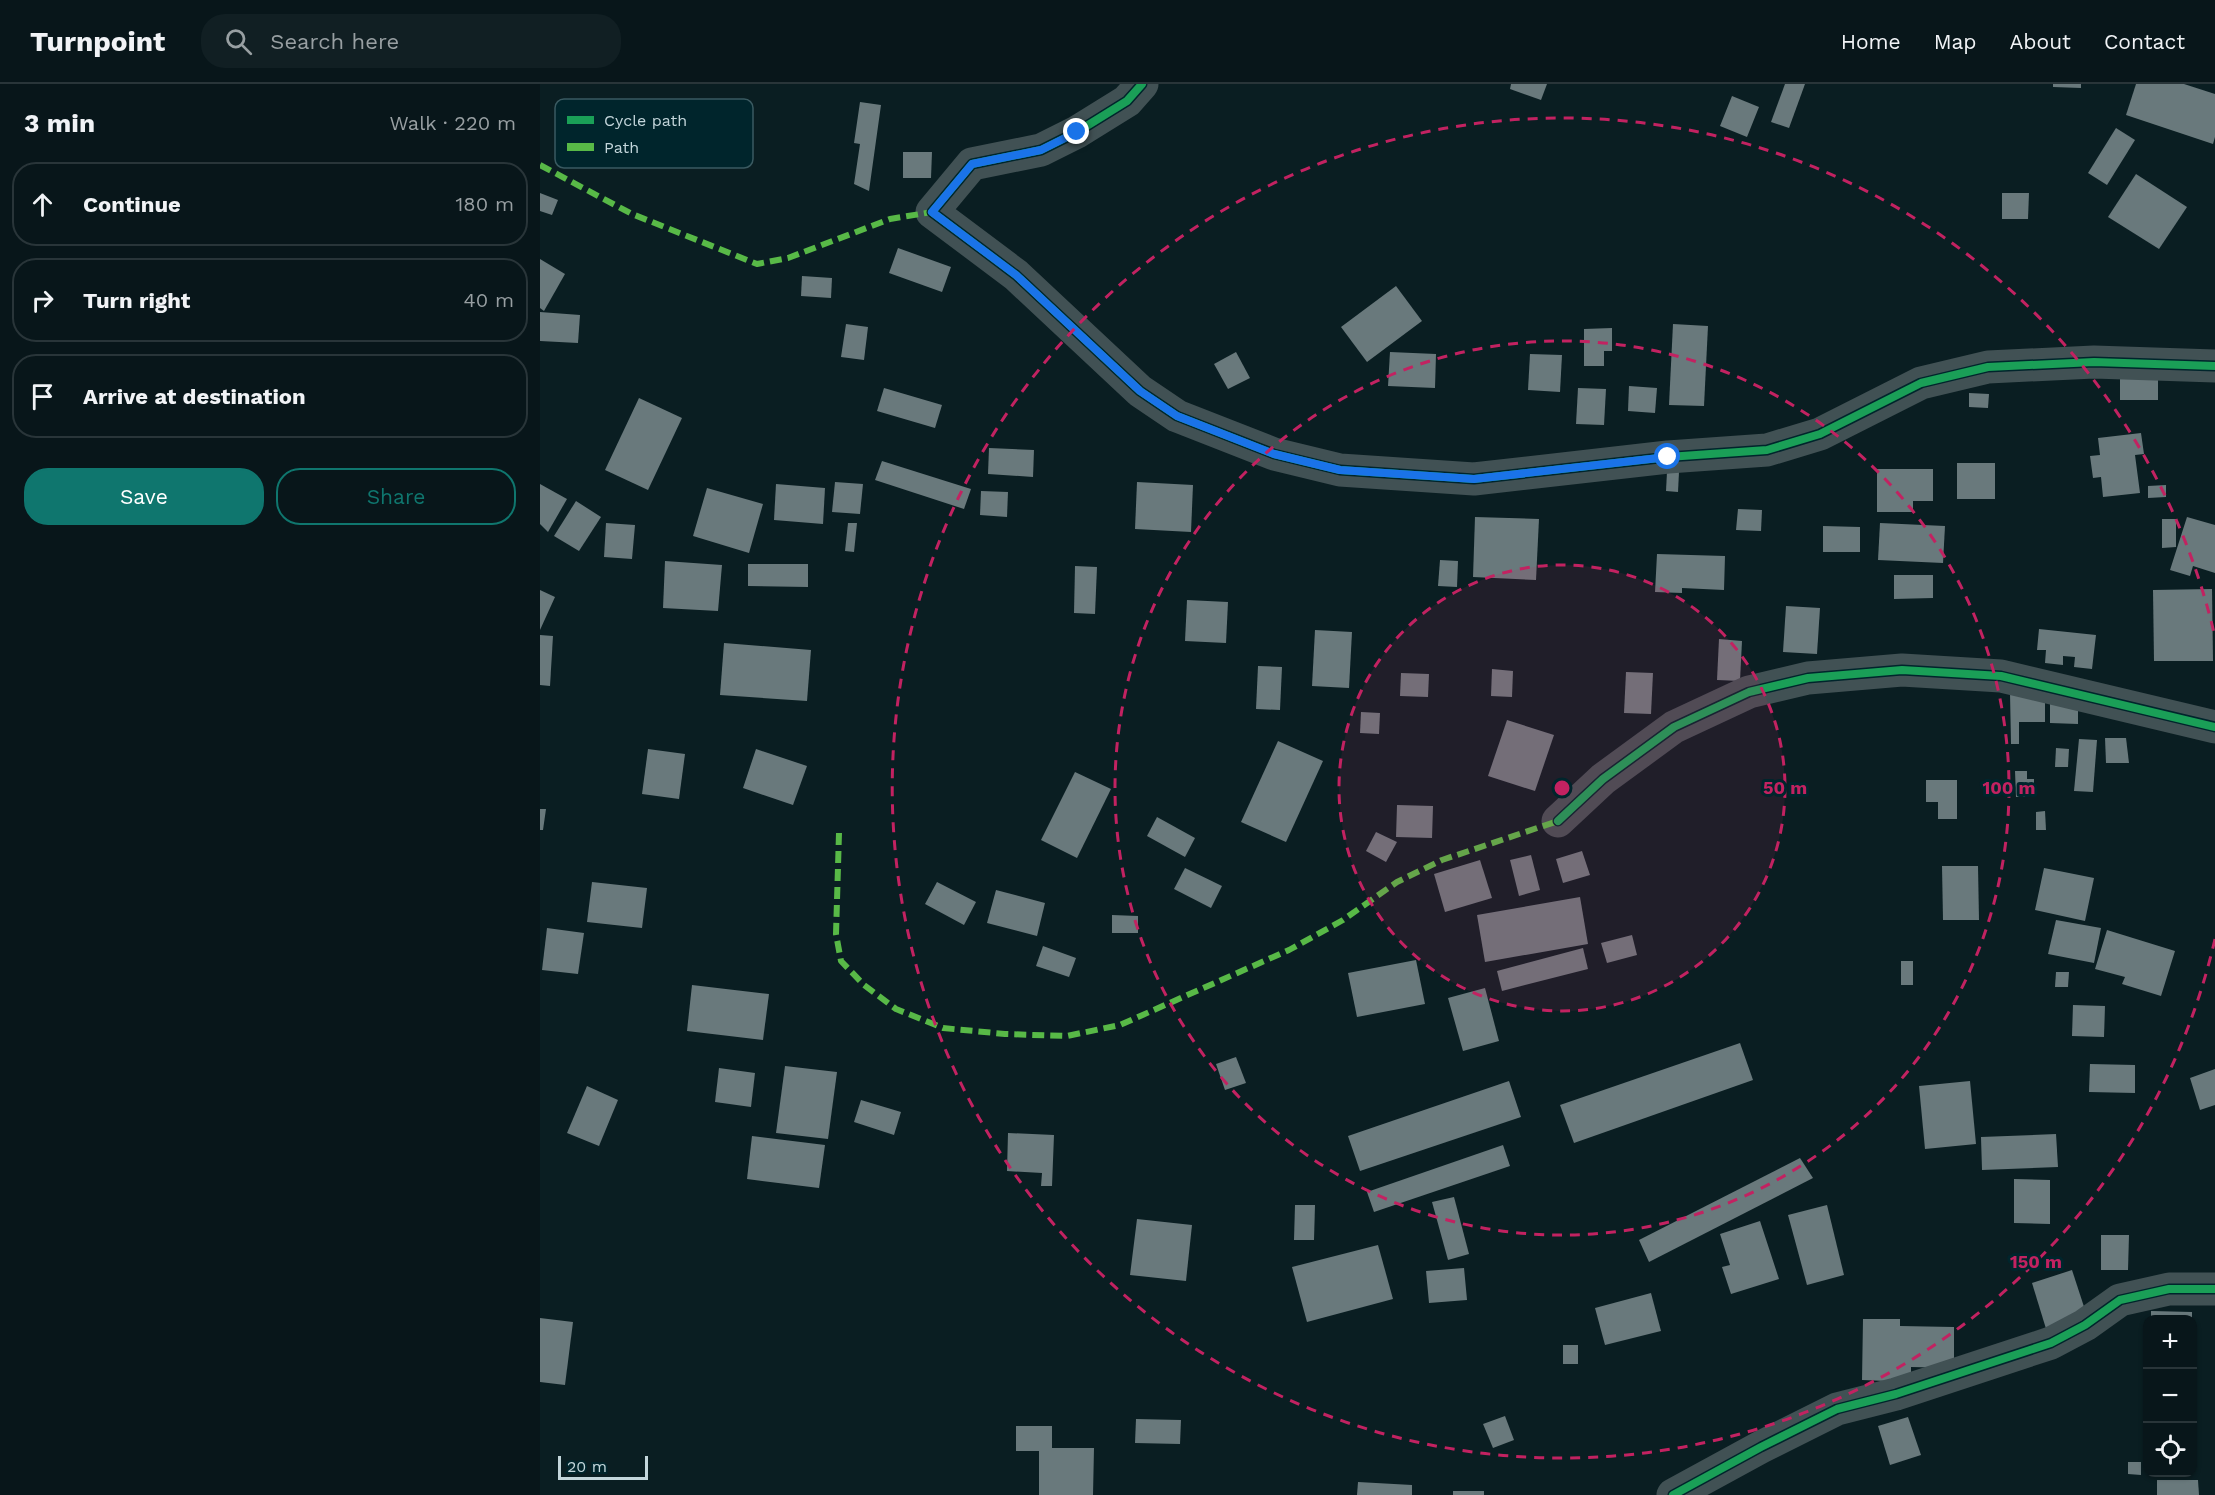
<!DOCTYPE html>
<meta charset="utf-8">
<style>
body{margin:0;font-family:"Work Sans",sans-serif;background:#111f23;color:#f1f3f6}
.controls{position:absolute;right:18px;bottom:18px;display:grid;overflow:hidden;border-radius:12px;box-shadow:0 2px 4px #0004}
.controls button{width:54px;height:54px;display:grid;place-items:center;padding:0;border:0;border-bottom:2px solid #293539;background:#08161a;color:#f1f3f6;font:30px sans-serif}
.scale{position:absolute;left:18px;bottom:15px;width:90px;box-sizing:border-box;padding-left:6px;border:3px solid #c3d6db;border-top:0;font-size:16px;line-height:21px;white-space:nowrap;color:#c3d6db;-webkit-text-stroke:4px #00252c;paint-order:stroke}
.stop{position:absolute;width:18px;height:18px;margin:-14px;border:4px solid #1a73e8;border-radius:50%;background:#fff}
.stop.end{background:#1a73e8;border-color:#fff;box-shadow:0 2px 6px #0008}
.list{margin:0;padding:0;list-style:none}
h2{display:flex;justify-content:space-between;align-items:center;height:78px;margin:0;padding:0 24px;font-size:26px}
h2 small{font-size:20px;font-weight:400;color:#989fa2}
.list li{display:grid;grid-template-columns:39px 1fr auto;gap:18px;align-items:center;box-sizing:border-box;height:84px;margin:0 12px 12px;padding:0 12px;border:2px solid #293539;border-radius:24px}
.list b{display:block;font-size:22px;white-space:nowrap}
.list em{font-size:20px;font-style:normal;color:#989fa2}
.actions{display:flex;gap:12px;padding:18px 24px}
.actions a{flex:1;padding:14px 0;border:2px solid #0f766e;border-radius:24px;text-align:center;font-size:21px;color:#0f766e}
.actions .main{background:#0f766e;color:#fff}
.icon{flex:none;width:33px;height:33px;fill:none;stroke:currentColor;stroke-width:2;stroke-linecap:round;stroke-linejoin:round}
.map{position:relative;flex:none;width:1675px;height:1411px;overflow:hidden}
header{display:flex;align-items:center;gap:36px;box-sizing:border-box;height:84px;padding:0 30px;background:#08161a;border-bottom:2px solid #293539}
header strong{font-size:28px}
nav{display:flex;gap:33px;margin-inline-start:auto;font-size:21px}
.search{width:420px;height:54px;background:#111f23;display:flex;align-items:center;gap:15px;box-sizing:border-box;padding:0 21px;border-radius:24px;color:#989fa2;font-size:22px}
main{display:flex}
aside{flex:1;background:#08161a}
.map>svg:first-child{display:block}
</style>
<header>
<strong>Turnpoint</strong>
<div class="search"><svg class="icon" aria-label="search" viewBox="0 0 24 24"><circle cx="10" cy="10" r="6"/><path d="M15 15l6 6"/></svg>Search here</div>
<nav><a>Home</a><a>Map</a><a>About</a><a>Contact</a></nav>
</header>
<main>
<aside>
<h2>3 min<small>Walk · 220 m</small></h2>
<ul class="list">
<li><svg class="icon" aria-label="ahead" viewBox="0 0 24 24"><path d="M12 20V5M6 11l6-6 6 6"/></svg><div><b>Continue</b></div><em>180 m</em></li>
<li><svg class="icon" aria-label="right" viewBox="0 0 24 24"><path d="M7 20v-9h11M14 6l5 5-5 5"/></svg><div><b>Turn right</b></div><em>40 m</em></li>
<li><svg class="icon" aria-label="arrive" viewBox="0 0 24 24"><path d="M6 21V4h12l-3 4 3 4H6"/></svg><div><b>Arrive at destination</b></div></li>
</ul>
<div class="actions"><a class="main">Save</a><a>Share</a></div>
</aside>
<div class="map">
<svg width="1675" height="1411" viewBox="0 0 1675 1411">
<rect width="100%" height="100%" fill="#0a1e22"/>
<g fill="#69797c">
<path d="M971,0H1007L1001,16L970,5Z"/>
<path d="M1245,0H1265L1249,44L1231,38Z"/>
<path d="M1513,0H1541V4L1513,3Z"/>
<path d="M1596,0H1644L1675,10V53L1673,60L1586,31Z"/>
<path d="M1192,12L1219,23L1207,53L1180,42Z"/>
<path d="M320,18L341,21L329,107L314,100L320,60L314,59Z"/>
<path d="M1576,44L1595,56L1567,101L1548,89Z"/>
<path d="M363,68H392L391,94H363Z"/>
<path d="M1596,90L1647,123L1619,165L1568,133Z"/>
<path d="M0,109L18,116L12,131L0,127Z"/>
<path d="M1462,109H1489L1488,135H1462Z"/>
<path d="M358,164L411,183L402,208L349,189Z"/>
<path d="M0,175L25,190L4,227L0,224Z"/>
<path d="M262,192L292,194L291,214L261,212Z"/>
<path d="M856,202L882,237L827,278L801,243Z"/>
<path d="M0,228L40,231L38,259L0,257Z"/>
<path d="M306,240L328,243L324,276L301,273Z"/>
<path d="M1133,240L1168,242L1164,322L1129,321Z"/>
<path d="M1072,244V267H1064V282H1044V245Z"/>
<path d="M696,268L710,294L688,305L674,280Z"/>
<path d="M850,268L896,270L895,304L848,302Z"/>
<path d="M990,270L1022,271L1020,308L988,306Z"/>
<rect x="1580" y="292" width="38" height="24"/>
<path d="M1089,302L1117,304L1115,329L1088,327Z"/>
<path d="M344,304L402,321L395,344L337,327Z"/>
<path d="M1038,304L1066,305L1064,341L1036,340Z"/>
<path d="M1429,309L1449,310L1448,324L1429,323Z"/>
<path d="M99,314L142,334L108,406L65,386Z"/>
<path d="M1601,349L1604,370L1595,371L1600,409L1563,413L1561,393L1553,394L1550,372L1560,371L1558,354Z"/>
<path d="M449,364L494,366L493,393L448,390Z"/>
<path d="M342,377L431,405L424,425L335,396Z"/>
<rect x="1417" y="379" width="38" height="36"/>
<path d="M1337,385H1393V417H1373V428H1337Z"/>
<path d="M1127,388H1139L1138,408L1126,407Z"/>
<path d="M295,398L323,400L320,430L292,428Z"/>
<path d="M597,398L653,401L651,448L595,445Z"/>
<path d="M0,400L27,415L8,448L0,440Z"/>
<path d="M236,400L285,404L283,440L234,436Z"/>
<path d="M1626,401V413L1608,414V402Z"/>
<path d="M167,404L223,420L209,469L153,452Z"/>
<path d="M441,407L468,408L467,433L440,431Z"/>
<path d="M36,417L61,433L39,467L14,452Z"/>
<path d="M1198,425L1222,426L1221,447L1196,446Z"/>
<path d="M935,433L999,435L996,496L933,493Z"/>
<path d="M1647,433L1675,441V489L1653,482L1650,492L1630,486Z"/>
<path d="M1622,435H1636V463L1622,464Z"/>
<path d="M66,439L95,441L92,475L64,473Z"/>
<path d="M308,439H317L314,468L305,467Z"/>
<path d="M1340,439L1405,442L1403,479L1338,476Z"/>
<path d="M1283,442L1320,443V468H1283Z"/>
<path d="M1117,470L1185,472L1184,506L1142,504V509L1115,508Z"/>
<path d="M900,476L918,477L917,503L898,502Z"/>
<path d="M125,477L182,481L178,527L123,524Z"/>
<path d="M208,480H268V503L208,502Z"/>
<path d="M535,482L557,483L555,530L534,529Z"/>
<path d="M1354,491H1393V514L1354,515Z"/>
<path d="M1672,505L1673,577H1614L1613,506Z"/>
<path d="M0,506L15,513L0,546Z"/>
<path d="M647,516L688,518L686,559L645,557Z"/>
<path d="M1246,522L1280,524L1277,570L1243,568Z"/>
<path d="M1499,545L1556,551L1552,585L1534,583L1535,573L1523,572V581L1505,579L1506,566H1497Z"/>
<path d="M775,546L812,548L809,604L772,602Z"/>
<path d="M0,551L13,552L10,602L0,601Z"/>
<path d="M1179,555L1202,557L1200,597L1177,596Z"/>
<path d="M184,559L271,566L267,617L180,611Z"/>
<path d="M718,582L742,583L740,626L716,625Z"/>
<path d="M952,585L973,587L972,613L951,612Z"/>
<path d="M1086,588L1113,589L1111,630L1084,629Z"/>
<path d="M861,589L889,590L888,613L860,612Z"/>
<path d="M1505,608V638H1479V660H1471L1470,609Z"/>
<path d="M1510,618H1538V640L1510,639Z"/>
<path d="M821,628L840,629L839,650L820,649Z"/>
<path d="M967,636L1014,651L995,707L948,692Z"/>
<path d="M1565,654H1586L1589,679H1566Z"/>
<path d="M1539,655L1557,656L1553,708L1534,707Z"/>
<path d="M738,657L783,677L746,758L701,738Z"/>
<path d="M1516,664L1529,665L1528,683H1515Z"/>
<path d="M108,665L145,670L139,715L102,710Z"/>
<path d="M216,665L267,682L253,721L203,704Z"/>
<path d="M1475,687H1487V695H1494V704H1486V713H1476Z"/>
<path d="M535,688L571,705L537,774L501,756Z"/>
<path d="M1386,696H1417V735H1398V718H1386Z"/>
<path d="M857,721L893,722L892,754L856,753Z"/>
<path d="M0,725H6L3,746H0Z"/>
<path d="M1505,727L1506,746H1496V728Z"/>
<path d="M617,733L655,754L645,773L607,752Z"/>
<path d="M836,748L857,758L846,778L826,767Z"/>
<path d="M1042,767L1050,791L1023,799L1016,775Z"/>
<path d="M991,771L1000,806L979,812L970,776Z"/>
<path d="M940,776L952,814L905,828L894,790Z"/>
<path d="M1402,782H1438L1439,836H1403Z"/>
<path d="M645,784L682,802L671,824L634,805Z"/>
<path d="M1504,784L1554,794L1545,837L1495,826Z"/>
<path d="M52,798L107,804L102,844L47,838Z"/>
<path d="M397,798L436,818L424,841L385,820Z"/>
<path d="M456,806L505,819L497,852L447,839Z"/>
<path d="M1040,813L1048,860L945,878L937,831Z"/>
<path d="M572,831L598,832V849H572Z"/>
<path d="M1516,836L1561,844L1554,879L1508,870Z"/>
<path d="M7,844L44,849L38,890L2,886Z"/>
<path d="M1567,846L1635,867L1621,912L1582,900L1585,893L1555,885Z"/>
<path d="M1092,851L1097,871L1067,879L1061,859Z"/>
<path d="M503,862L536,874L529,893L496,882Z"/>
<path d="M1043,864L1048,885L962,907L957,887Z"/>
<path d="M876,876L885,920L817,933L808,889Z"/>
<rect x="1361" y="877" width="12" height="24"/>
<path d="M1516,888H1529L1528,903H1515Z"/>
<path d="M152,901L229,910L223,956L147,947Z"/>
<path d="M945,904L959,957L923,967L908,914Z"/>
<path d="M1533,921L1565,922L1564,953L1532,952Z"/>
<path d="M1200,959L1213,996L1034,1059L1020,1021Z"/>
<path d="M696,973L706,999L685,1006L676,980Z"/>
<path d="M1550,980L1595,981V1009L1549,1008Z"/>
<path d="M245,982L297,988L288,1055L236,1049Z"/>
<path d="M179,984L215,989L211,1023L175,1018Z"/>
<path d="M1675,985V1021L1660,1026L1650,994Z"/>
<path d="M969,997L981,1033L820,1087L808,1052Z"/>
<path d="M1430,997L1436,1060L1385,1065L1379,1002Z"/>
<path d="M47,1002L78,1016L59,1062L27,1049Z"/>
<path d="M321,1016L361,1028L354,1051L314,1038Z"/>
<path d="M468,1049L514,1051L512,1102H501L502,1089L467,1087Z"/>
<path d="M1516,1050L1518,1083L1442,1086L1441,1053Z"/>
<path d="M212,1052L285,1061L279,1104L207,1095Z"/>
<path d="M963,1061L970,1082L834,1128L827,1108Z"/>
<path d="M1260,1074L1273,1094L1109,1178L1099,1156Z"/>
<path d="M1474,1095L1510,1096V1140L1474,1139Z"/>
<path d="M914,1113L929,1170L908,1176L892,1118Z"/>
<path d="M755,1121H775L774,1156H754Z"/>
<path d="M1287,1121L1304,1191L1267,1201L1248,1131Z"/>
<path d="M597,1135L652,1141L646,1197L590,1191Z"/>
<path d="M1220,1137L1239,1195L1191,1210L1182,1183L1190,1181L1180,1150Z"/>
<path d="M1561,1151H1589L1588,1186H1561Z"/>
<path d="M838,1161L853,1215L767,1238L752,1183Z"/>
<path d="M924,1184L927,1216L889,1219L886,1187Z"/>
<path d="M1532,1186L1548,1235L1507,1248L1492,1199Z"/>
<path d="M1111,1209L1121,1247L1065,1261L1055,1224Z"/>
<path d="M1611,1227L1652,1228V1236H1611Z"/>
<path d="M0,1234L33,1238L25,1301L0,1298Z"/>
<path d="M1323,1235H1360V1242L1414,1243V1284L1371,1283V1298L1322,1296Z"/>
<rect x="1023" y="1261" width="15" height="19"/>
<path d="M965,1332L974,1356L953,1364L943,1340Z"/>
<path d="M1368,1333L1381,1371L1350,1381L1338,1342Z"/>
<path d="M596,1335L641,1336L640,1360L595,1359Z"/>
<path d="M476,1342H512V1364H554L553,1411H499V1367H476Z"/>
<path d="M1588,1378H1601V1391L1588,1390Z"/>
<path d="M1617,1396H1658L1659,1411H1617Z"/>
<path d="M818,1398L872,1401V1411H817Z"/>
<rect x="913" y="1407" width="31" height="4"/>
</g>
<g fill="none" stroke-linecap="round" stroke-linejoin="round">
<g stroke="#415154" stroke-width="33">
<path d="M602,0L587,17L537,48L501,66L432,80L392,128L476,191L600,307L637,332L734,370L800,386L934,395L1128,373L1227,366L1280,350L1381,299L1448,283L1554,278L1675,282"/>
<path d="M1018,737L1063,695L1134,643L1209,608L1268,594L1362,586L1461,592L1675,643"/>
<path d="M1133,1411L1221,1363L1297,1325L1356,1310L1511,1259L1545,1241L1580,1216L1629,1205H1675"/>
</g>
<g stroke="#58b947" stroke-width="6" stroke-dasharray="12 6" stroke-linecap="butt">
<path d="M0,81L92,130L217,180L248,174L350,135L392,128"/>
<path d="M299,749L296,850L301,877L324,901L356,925L403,944L465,950L527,952L580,941L749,866L803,836L857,798L902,776L1018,737"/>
</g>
<defs>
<g id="cycleway">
<path d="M602,0L587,17L537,48L501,66L432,80L392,128L476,191L600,307L637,332L734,370L800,386L934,395L1128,373L1227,366L1280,350L1381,299L1448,283L1554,278L1675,282"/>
<path d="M1018,737L1063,695L1134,643L1209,608L1268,594L1362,586L1461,592L1675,643"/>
<path d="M1133,1411L1221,1363L1297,1325L1356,1310L1511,1259L1545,1241L1580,1216L1629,1205H1675"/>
</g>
</defs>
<use href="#cycleway" stroke="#00252c" stroke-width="11"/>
<use href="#cycleway" stroke="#1a9f57" stroke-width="8"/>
</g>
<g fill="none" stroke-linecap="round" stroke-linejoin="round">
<path stroke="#1a73e8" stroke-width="8" d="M537,48L501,66L432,80L392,128L476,191L600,307L637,332L734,370L800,386L934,395L1128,373"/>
</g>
<circle cx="1022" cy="704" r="223" fill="#c22261" fill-opacity=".12"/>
<g fill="none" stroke="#c22261" stroke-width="3" stroke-dasharray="10 8">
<circle cx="1022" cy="704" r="223"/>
<circle cx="1022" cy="704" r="447"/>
<path d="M1675 855A670 670 0 1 1 1675 553"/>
</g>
<rect x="15" y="15" width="198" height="69" rx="9" fill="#00252c" stroke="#3a5a61" stroke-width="1.5"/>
<rect x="27" y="32" width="27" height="8" fill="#1a9f57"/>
<rect x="27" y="59" width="27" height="8" fill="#58b947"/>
<g font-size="16" fill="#c3d6db">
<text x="64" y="42">Cycle path</text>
<text x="64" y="69">Path</text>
</g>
<circle cx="1022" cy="704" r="9" fill="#c22261" stroke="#00252c" stroke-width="3"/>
<g font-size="18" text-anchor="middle" font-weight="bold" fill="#c22261" stroke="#00252c" stroke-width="6" stroke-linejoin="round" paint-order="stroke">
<text x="1245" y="710">50 m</text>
<text x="1469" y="710">100 m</text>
<text x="1496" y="1184">150 m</text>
</g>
</svg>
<div class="controls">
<button>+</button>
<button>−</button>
<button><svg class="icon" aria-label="locate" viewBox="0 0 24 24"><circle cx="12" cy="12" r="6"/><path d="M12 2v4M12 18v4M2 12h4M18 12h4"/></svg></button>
</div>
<div class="scale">20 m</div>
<div class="stop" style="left:1128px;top:373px"></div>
<div class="stop end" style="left:537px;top:48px"></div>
</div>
</main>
